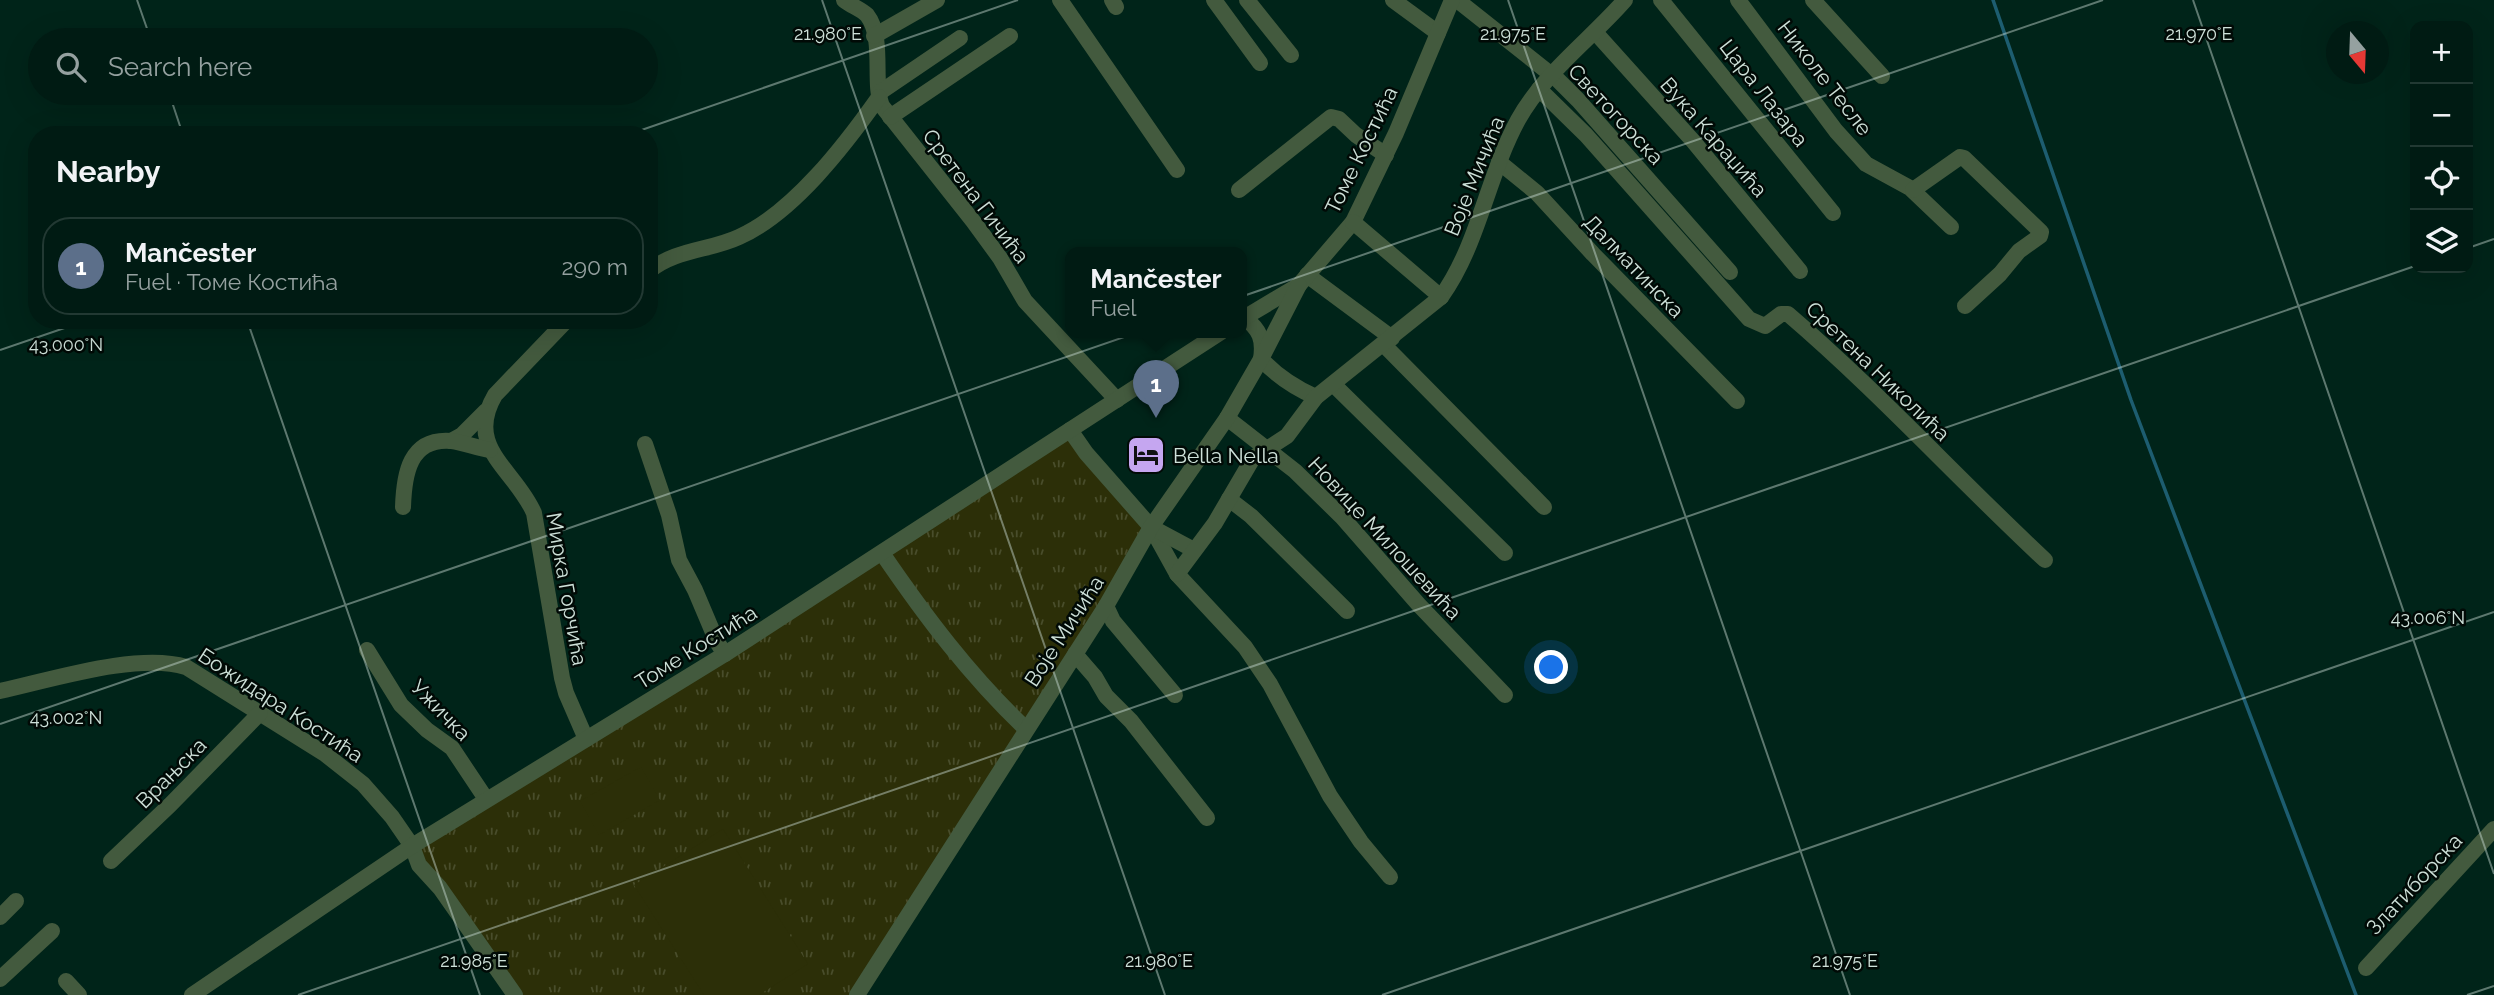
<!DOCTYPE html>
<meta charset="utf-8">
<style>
body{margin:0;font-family:Raleway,sans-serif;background:#0a241c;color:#f1f3f6}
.controls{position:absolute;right:21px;top:21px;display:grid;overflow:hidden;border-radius:14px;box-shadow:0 7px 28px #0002}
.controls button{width:63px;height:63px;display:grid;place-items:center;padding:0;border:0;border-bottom:2px solid #223933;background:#001b13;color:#f1f3f6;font:35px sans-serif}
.compass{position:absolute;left:2326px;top:21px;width:63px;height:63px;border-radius:50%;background:#001b13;box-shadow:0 7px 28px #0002;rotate:161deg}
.you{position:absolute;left:1552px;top:668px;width:24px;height:24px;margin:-18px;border:5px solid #fff;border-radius:50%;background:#1a73e8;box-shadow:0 0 0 10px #1a73e833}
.badge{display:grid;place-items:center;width:46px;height:46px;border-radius:50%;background:#d93025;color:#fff;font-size:23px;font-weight:700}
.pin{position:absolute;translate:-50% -58px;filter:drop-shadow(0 2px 4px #0008)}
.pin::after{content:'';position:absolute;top:37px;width:24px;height:21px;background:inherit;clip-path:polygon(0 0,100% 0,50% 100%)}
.popup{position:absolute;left:1065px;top:247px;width:182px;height:91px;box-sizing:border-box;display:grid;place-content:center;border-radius:14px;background:#001b13;filter:drop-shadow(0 2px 5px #0005);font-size:23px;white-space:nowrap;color:#95a1a0}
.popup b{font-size:26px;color:#f1f3f6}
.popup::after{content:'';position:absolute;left:50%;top:100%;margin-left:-14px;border:14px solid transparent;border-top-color:#001b13}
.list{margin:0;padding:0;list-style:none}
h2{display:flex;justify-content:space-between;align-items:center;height:91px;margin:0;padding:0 28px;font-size:30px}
h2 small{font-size:23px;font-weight:400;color:#95a1a0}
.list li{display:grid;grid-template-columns:46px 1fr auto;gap:21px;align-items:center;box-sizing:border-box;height:98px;margin:0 14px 14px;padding:0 14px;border:2px solid #223933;border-radius:28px}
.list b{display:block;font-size:26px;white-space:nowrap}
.list p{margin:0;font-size:23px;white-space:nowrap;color:#95a1a0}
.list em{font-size:23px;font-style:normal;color:#95a1a0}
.icon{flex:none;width:38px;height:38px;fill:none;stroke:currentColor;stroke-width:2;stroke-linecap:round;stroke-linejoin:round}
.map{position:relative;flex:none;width:2494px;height:995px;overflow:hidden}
.search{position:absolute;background:#001b13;box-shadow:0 7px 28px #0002;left:28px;top:28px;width:630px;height:77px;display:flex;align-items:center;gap:18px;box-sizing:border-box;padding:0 24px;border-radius:38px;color:#95a1a0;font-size:26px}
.panel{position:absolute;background:#001b13;box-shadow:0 7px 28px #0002;left:28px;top:126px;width:630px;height:203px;border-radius:28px}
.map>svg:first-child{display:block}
</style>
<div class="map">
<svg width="2494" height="995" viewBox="0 0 2494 995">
<defs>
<pattern id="grass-tufts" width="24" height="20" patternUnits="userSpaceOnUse" patternTransform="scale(1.75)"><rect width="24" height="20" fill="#2c2f08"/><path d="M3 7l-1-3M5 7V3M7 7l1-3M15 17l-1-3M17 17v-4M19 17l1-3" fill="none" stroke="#494d2b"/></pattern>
</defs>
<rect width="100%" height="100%" fill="#002419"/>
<path fill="url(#grass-tufts)" d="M1070,430L1151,527L857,995H516L412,846Z"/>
<g fill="#2c2f08">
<path d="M641,767L660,800L599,835L580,801Z"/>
<path d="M723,829L808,964L759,995H704L634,885Z"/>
</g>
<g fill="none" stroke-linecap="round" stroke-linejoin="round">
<path stroke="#1d5d70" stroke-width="3.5" d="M1993,0L2131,400L2356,995"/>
<g stroke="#435a3e" stroke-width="16">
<path d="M844,0C850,5 862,10 867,15C885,38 872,84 882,106L973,221L1000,258L1025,301L1117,400"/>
<path d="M1060,0L1177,170"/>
<path d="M1112,0L1116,7"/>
<path d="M1214,0L1260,63"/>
<path d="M1247,0L1291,55"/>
<path d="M1393,0L1438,33"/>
<path d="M1457,0L1558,80L1578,100L1730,272"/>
<path d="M1661,0L1833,213"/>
<path d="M1738,0L1836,131L1866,164L1910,188L1951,227"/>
<path d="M1813,0L1882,76"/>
<path d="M1595,32L1693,141L1800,271"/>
<path d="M874,36L937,0"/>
<path d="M1539,89L1586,135L1749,319L1765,326L1781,314H1788C1878,391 1958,479 2045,560"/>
<path d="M879,93L960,38"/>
<path d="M890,117L1010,36"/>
<path d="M1499,162L1537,193L1593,254L1737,401"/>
<path d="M1239,190L1331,117L1339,119L1356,135L1386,155"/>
<path d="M1913,190L1960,157L1964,158L2041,232L2040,236L2019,251L2000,274L1965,306"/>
<path d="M649,271C676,249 709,251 739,237C793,213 845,145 879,97"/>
<path d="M1307,275L1392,338"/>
<path d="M1441,297C1479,244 1487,177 1518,120C1544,73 1590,40 1625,0"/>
<path d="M1244,317C1260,330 1264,339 1261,359C1277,376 1295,388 1316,397"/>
<path d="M1242,319L1299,285L1353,222L1396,133L1452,0"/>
<path d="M567,320L495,395C464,448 515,469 534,513L562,678L566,693L586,739"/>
<path d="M1383,344L1544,507"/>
<path d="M1333,384L1505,553"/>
<path d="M1227,418L1295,471L1342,517L1419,605L1505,695"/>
<path d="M1070,430L1086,453L1151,527L1177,574L1245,647L1270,684L1330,796L1361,842L1390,877"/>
<path d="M451,441L462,435L486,411"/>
<path d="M645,444L669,515L679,560L695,590L717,642L725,654"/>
<path d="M1229,499L1251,516L1347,611"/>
<path d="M403,507C404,475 409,437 452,441C464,443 478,448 490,450"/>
<path d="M1151,527L1194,550"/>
<path d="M882,553C925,616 970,676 1026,729"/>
<path d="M1177,574L1215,523L1253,458L1287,436L1316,397L1441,297L1353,222"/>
<path d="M1106,606L1113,621L1175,695"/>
<path d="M367,650L401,705L427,730L452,748L486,799"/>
<path d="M1075,654L1095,677L1106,696L1131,721L1207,818"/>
<path d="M0,691C51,680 138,652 186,667L325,754L363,784L392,817L412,846L419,865L440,888L515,995"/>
<path d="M111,861L170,805L260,713"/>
<path d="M0,917L16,901"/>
<path d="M2366,968L2494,829"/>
<path d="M0,979L52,931"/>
<path d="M66,981L79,995"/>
<path d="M192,995L412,846L725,654L1221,332"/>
<path d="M857,995L1106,606L1151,527L1227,418L1261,359L1299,285"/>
</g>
</g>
<path fill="none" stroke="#cee1d9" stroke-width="2" stroke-opacity="0.45" d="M137,0L151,40M822,0L1165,995M1508,0L1850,995M2193,0L2494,874M169,93L183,135M627,135L1018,0M2468,248L2494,239M247,320L480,995M0,350L88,320M0,724L2103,0M298,995L2415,266M1382,995L2494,612M2467,995L2494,986"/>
<defs>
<symbol id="hotel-square" viewBox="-11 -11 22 22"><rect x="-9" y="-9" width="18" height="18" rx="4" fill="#c5a6f0" stroke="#010a06"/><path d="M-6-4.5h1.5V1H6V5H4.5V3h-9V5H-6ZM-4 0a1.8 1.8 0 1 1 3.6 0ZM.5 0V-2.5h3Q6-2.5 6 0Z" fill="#111"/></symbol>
</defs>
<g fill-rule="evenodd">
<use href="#hotel-square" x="1124" y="433" width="44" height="44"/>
</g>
<g text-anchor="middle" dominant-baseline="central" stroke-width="5" stroke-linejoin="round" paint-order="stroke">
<g font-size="21" fill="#cee1d9" stroke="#010a06">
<text transform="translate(1825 78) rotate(52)">Николе Тесле</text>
<text transform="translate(1764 93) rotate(52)">Цара Лазара</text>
<text transform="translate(1616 114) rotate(47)">Светогорска</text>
<text transform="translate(1714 137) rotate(49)">Вука Караџића</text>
<text transform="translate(1361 150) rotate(-64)">Томе Костића</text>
<text transform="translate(1474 176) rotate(-68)">Воје Мичића</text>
<text transform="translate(976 196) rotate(53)">Сретена Гичића</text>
<text transform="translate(1634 266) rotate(46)">Далматинска</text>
<text transform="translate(1878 371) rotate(44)">Сретена Николића</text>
<text transform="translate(1385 538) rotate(47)">Новице Милошевића</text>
<text transform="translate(567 589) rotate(80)">Мирка Горчића</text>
<text transform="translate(1064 631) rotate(-57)">Воје Мичића</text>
<text transform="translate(696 647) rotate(-32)">Томе Костића</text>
<text transform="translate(281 705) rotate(33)">Божидара Костића</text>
<text transform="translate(441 710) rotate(46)">Ужичка</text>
<text transform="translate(171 773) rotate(-45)">Врањска</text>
<text transform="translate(2414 884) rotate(-47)">Златиборска</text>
</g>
<g font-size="21" fill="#cee1d9" stroke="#010a06" text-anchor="start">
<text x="1173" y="455">Bella Nella</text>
</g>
</g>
<g font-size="18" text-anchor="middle" fill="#cee1d9" stroke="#010a06" stroke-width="5" stroke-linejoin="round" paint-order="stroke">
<text x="828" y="40">21.980°E</text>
<text x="1513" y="40">21.975°E</text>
<text x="2199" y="40">21.970°E</text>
<text x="66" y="351">43.000°N</text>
<text x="2428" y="624">43.006°N</text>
<text x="66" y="724">43.002°N</text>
<text x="474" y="967">21.985°E</text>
<text x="1159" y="967">21.980°E</text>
<text x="1845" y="967">21.975°E</text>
</g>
</svg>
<div class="controls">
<button>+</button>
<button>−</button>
<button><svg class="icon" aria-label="locate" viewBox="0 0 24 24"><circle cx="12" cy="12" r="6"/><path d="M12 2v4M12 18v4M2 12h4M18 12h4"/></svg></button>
<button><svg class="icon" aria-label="layers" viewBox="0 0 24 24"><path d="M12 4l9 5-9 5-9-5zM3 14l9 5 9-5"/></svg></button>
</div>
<svg class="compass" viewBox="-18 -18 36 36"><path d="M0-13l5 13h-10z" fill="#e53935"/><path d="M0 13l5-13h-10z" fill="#95a1a0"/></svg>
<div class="you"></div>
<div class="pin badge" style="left:1156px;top:418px;background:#5c6f8a">1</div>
<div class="popup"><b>Mančester</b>Fuel</div>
<div class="search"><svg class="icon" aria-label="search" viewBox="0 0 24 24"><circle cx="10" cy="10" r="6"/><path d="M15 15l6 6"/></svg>Search here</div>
<section class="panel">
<h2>Nearby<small></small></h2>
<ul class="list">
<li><span class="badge" style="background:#5c6f8a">1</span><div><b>Mančester</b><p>Fuel · Томе Костића</p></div><em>290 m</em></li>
</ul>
</section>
</div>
